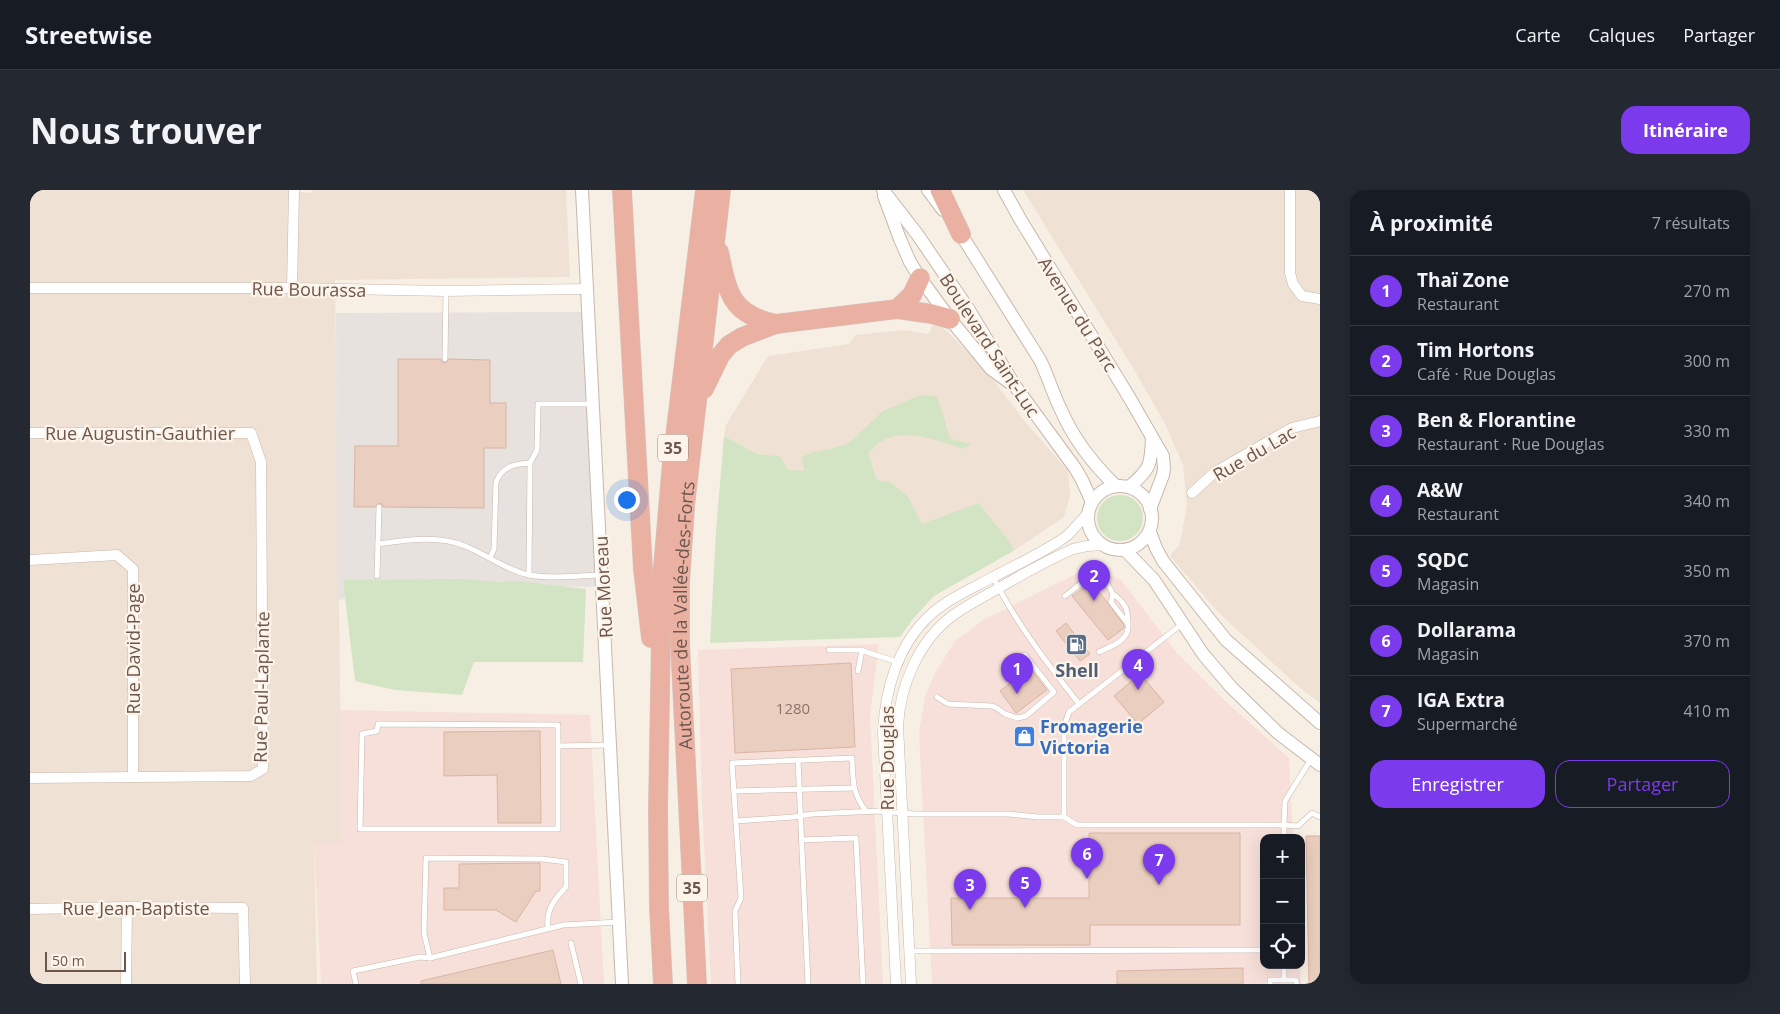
<!DOCTYPE html>
<html lang="fr">
<meta charset="utf-8">
<style>
body{margin:0;font-family:"Open Sans",sans-serif;background:#242831;color:#f1f3f6}
.controls{position:absolute;right:15px;bottom:15px;display:grid;overflow:hidden;border-radius:10px;box-shadow:0 5px 20px #0002}
.controls button{width:45px;height:45px;display:grid;place-items:center;padding:0;border:0;border-bottom:1px solid #363941;background:#171b24;color:#f1f3f6;font:25px sans-serif}
.scale{position:absolute;left:15px;bottom:12px;width:81px;box-sizing:border-box;padding-left:5px;border:2px solid #6d564d;border-top:0;font-size:14px;line-height:18px;white-space:nowrap;color:#6d564d;-webkit-text-stroke:4px #fcf3e9;paint-order:stroke}
.you{position:absolute;left:596px;top:309px;width:18px;height:18px;margin:-12px;border:4px solid #fff;border-radius:50%;background:#1a73e8;box-shadow:0 0 0 8px #1a73e833}
.badge{display:grid;place-items:center;width:32px;height:32px;border-radius:50%;background:#7c3aed;color:#fff;font-size:16px;font-weight:700}
.pin{position:absolute;translate:-50% -41px;filter:drop-shadow(0 1px 2px #0008)}
.pin::after{content:'';position:absolute;top:26px;width:18px;height:15px;background:inherit;clip-path:polygon(0 0,100% 0,50% 100%)}
.list{margin:0;padding:0;list-style:none}
h2{display:flex;justify-content:space-between;align-items:center;height:65px;margin:0;padding:0 20px;font-size:21px}
h2 small{font-size:16px;font-weight:400;color:#9ea1a6}
.list li{display:grid;grid-template-columns:32px 1fr auto;gap:15px;align-items:center;box-sizing:border-box;height:70px;padding:0 20px;border-top:1px solid #363941}
.list b{display:block;font-size:19px;white-space:nowrap}
.list p{margin:0;font-size:16px;white-space:nowrap;color:#9ea1a6}
.list em{font-size:16px;font-style:normal;color:#9ea1a6}
.actions{display:flex;gap:10px;padding:15px 20px}
.actions a{flex:1;padding:11px 0;border:1px solid #7c3aed;border-radius:15px;text-align:center;font-size:18px;color:#7c3aed}
.actions .main{background:#7c3aed;color:#fff}
.icon{flex:none;width:28px;height:28px;fill:none;stroke:currentColor;stroke-width:2;stroke-linecap:round;stroke-linejoin:round}
.map{position:relative;flex:none;width:1290px;height:794px;overflow:hidden;border-radius:15px}
header{display:flex;align-items:center;gap:30px;box-sizing:border-box;height:70px;padding:0 25px;background:#171b24;border-bottom:1px solid #363941}
header strong{font-size:24px}
nav{display:flex;gap:28px;margin-inline-start:auto;font-size:18px}
.intro{display:flex;align-items:center;justify-content:space-between;box-sizing:border-box;height:120px;padding:0 30px}
h1{margin:0;font-size:35px}
.button{padding:12px 22px;border-radius:15px;background:#7c3aed;color:#fff;font-size:18px;font-weight:700}
main{display:flex;gap:30px;padding:0 30px}
aside{flex:1;background:#171b24;border-radius:15px;box-shadow:0 5px 20px #0002}
.map>svg:first-child{display:block}
</style>
<header>
<strong>Streetwise</strong>
<nav><a>Carte</a><a>Calques</a><a>Partager</a></nav>
</header>
<div class="intro"><h1>Nous trouver</h1><a class="button">Itinéraire</a></div>
<main>
<div class="map">
<svg width="1290" height="794" viewBox="0 0 1290 794">
<rect width="100%" height="100%" fill="#f8efe4"/>
<g fill="#efe1d3">
<path d="M0,0H248L282,3V0H536L540,87L305,90L312,655L284,654L287,794H0Z"/>
<path d="M993,0H1290V513L1269,497L1188,422L1140,366L1150,354L1157,315L1153,275L1135,234L1103,178Z"/>
<path d="M904,132L919,143L959,184L992,228L1038,281L1040,306L1034,327L985,360L972,342L794,334L750,266L727,264L694,246L696,235L738,166L819,154L825,145L874,140L899,144Z"/>
</g>
<g fill="#f7e0d9">
<path d="M1060,377L1091,390L1147,463L1194,510L1259,568L1263,648H1234V775H1270L1271,794H902L889,544L895,506L905,483L925,451L955,429Z"/>
<path d="M849,454L840,525L853,794H681L672,613L668,460Z"/>
<path d="M310,520L560,525L574,794H291L284,654H312Z"/>
</g>
<path fill="#e8e2de" d="M552,122L565,397L389,394L372,402L307,410L306,123Z"/>
<g fill="#d3e4c5">
<path d="M890,205L906,206C914,220 914,235 921,249L941,254L933,259C909,250 873,237 850,252C846,255 842,260 838,263L847,290L860,292L878,307L892,334L949,313C960,329 974,343 985,360L904,406L883,429L870,447L680,453L686,341L694,246L727,264L750,266L759,280L774,281L772,267L783,262L801,259L819,253L853,221Z"/>
<circle cx="1090" cy="328" r="23"/>
<path d="M433,389L469,392L488,391L556,399L553,472H444L432,505L365,500L325,491L313,390Z"/>
</g>
<g fill="#eacebf" stroke="#dab4a2">
<path d="M368,169H411L412,172L415,173L419,169L460,170V213H476V258H454V318L353,317L352,314L349,313L345,317H324L325,256H368Z"/>
<path d="M1061,393L1077,412L1094,435V438L1078,450L1042,406Z"/>
<path d="M1036,433L1060,464L1050,471L1026,441Z"/>
<path d="M821,473L825,557L705,563L701,479Z"/>
<path d="M1000,478L1017,500L986,523L970,501Z"/>
<path d="M1110,484L1134,512L1108,534L1084,506Z"/>
<path d="M510,541L511,633H468L467,585L414,586V542Z"/>
<path d="M1059,643H1210V735H1060V755H922L921,708H1059Z"/>
<path d="M1276,646H1290V794H1279Z"/>
<path d="M510,673V701H506L486,732L466,720H414V698H429V674Z"/>
<path d="M523,760L531,794H391V791Z"/>
<path d="M1213,778V794H1087V781Z"/>
</g>
<g fill="none" stroke-linecap="round" stroke-linejoin="round">
<defs>
<g id="service">
<path d="M415,169L416,101"/>
<path d="M348,354C377,350 408,345 435,356C457,365 476,380 499,385C523,389 547,386 571,385"/>
<path d="M460,368L464,359L466,292C473,276 484,274 500,273"/>
<path d="M499,385L500,273L507,260L508,214H563"/>
<path d="M347,386L349,317"/>
<path d="M963,387C986,433 1017,473 1049,514"/>
<path d="M1083,404C1096,413 1098,420 1098,434"/>
<path d="M1035,406C1045,399 1062,380 1074,390C1078,394 1081,400 1083,404L1081,412L1098,434C1100,451 1081,456 1069,462"/>
<path d="M799,460H830L868,472"/>
<path d="M828,481L832,460"/>
<path d="M907,507L918,514L962,516L967,518L975,524L988,528L996,526L1024,502L995,465"/>
<path d="M528,556V535L348,534L347,541L332,544L330,639H528V556L580,555"/>
<path d="M768,570L778,794"/>
<path d="M704,601L824,598"/>
<path d="M1034,627V537L1039,522L1152,434"/>
<path d="M706,631L763,627L782,624L848,621L885,624H979L1008,627H1034L1047,635H1254L1255,611L1281,569"/>
<path d="M1254,648V635L1268,636L1282,623L1290,627"/>
<path d="M771,650L826,648L833,794"/>
<path d="M518,738C516,719 524,710 536,697V672L512,669L396,668L394,743L400,768L533,735L589,732"/>
<path d="M541,753L551,794"/>
<path d="M879,761L1234,760"/>
<path d="M1254,790H1266L1267,794"/>
<path d="M326,794L323,781L390,767L400,768"/>
<path d="M708,794L705,721L711,708L702,573L822,568C823,590 822,603 836,621"/>
<path d="M1240,794V790H1254V775"/>
</g>
<g id="minor">
<path d="M1260,0V83L1263,94L1272,106L1290,109"/>
<path d="M0,98H262L416,101L557,99"/>
<path d="M262,98L264,0"/>
<path d="M0,243H221L231,272L233,579L221,586L0,588"/>
<path d="M1162,303L1185,282L1262,238L1290,231"/>
<path d="M0,370L87,365L103,379V587"/>
<path d="M0,719L97,717L213,718L215,794"/>
<path d="M96,794L97,717"/>
<path d="M866,794L853,542C855,501 867,457 898,427C917,409 941,399 963,387C985,376 1007,365 1028,352L1038,345L1059,322"/>
<path d="M881,794L868,536C870,495 889,451 922,426C937,415 953,407 969,398C993,384 1018,370 1043,359L1057,356L1074,355"/>
</g>
<g id="tertiary">
<path d="M552,0L592,794"/>
<path d="M853,0L887,44L939,120L985,196L1045,278L1052,290L1062,312"/>
<path d="M898,0L913,20"/>
<path d="M974,0L990,29L1099,207L1133,266L1134,278L1133,285L1120,319"/>
<path d="M854,6L870,49L880,72L890,88L920,129L961,179L979,192"/>
<path d="M927,38L1010,170C1018,186 1023,204 1031,220C1044,250 1063,274 1086,296"/>
<circle cx="1090" cy="328" r="32"/>
<path d="M1099,297C1121,279 1121,274 1122,247"/>
<path d="M1120,342L1126,358L1133,371L1196,450L1290,533"/>
<path d="M1095,360L1124,390L1173,464L1201,497L1248,543L1290,575"/>
</g>
<g id="motorway">
<path d="M592,0L613,379L621,448"/>
<path d="M910,0L931,44"/>
<path d="M689,62C698,103 700,124 746,134"/>
<path d="M867,119L882,105L890,88"/>
<path d="M674,199L690,166L699,155L712,147L746,134L867,119L902,124L920,129"/>
<path d="M633,794L629,717L628,619L632,389L642,272L675,0"/>
<path id="s1" d="M667,794L650,454V393L655,316L691,0"/>
</g>
</defs>
<use href="#service" stroke="#c7b7ac" stroke-width="6"/>
<use href="#minor" stroke="#c7b7ac" stroke-width="11"/>
<use href="#tertiary" stroke="#c7b7ac" stroke-width="14"/>
<use href="#motorway" stroke="#d3ccca" stroke-width="20"/>
<use href="#service" stroke="#fff" stroke-width="5"/>
<use href="#minor" stroke="#fff" stroke-width="10"/>
<use href="#tertiary" stroke="#fff" stroke-width="12"/>
<use href="#motorway" stroke="#eab1a3" stroke-width="19"/>
</g>
<defs>
<symbol id="fuel-square" viewBox="-11 -11 22 22"><rect x="-9" y="-9" width="18" height="18" rx="4" fill="#5c6f8a" stroke="#fcf3e9"/><path d="M-5.5-6h7V0h2V4h1.3V-2.5L3-4.5l.8-.8L6-3V5H2.5V1h-1V6h-7ZM-4.2-4.7v3.2H.2V-4.7Z" fill="#fff"/></symbol>
<symbol id="shop-square" viewBox="-11 -11 22 22"><rect x="-9" y="-9" width="18" height="18" rx="4" fill="#3f7fe0" stroke="#fcf3e9"/><path d="M-5-2.5h2.3a2.7 3.5 0 0 1 5.4 0H5L5.5 6h-11ZM-1.5-2.5h3a1.5 2.3 0 0 0-3 0Z" fill="#fff"/></symbol>
</defs>
<g fill-rule="evenodd">
<use href="#fuel-square" x="1034" y="442" width="25" height="25"/>
<use href="#shop-square" x="982" y="534" width="25" height="25"/>
</g>
<g text-anchor="middle" dominant-baseline="central" stroke-width="4.5" stroke-linejoin="round" paint-order="stroke">
<g font-size="15" fill="#8c746a">
<text x="763" y="518">1280</text>
</g>
<g fill="#fcf3e9" stroke="#98857c" stroke-width="1">
<rect x="628" y="244.5" width="30" height="27" rx="4"/>
<rect x="647" y="684.5" width="30" height="27" rx="4"/>
</g>
<g font-size="16" font-weight="bold" fill="#6d564d">
<text x="643" y="258">35</text>
<text x="662" y="698">35</text>
</g>
<g font-size="18" fill="#6d564d" stroke="#fcf3e9">
<text transform="translate(279 99) rotate(1)">Rue Bourassa</text>
<text transform="translate(1048 124) rotate(58)">Avenue du Parc</text>
<text transform="translate(960 155) rotate(57)">Boulevard Saint-Luc</text>
<text x="110" y="243">Rue Augustin-Gauthier</text>
<text transform="translate(1224 263) rotate(-30)">Rue du Lac</text>
<text transform="translate(573 397) rotate(-93)">Rue Moreau</text>
<text stroke="none"><textPath href="#s1" startOffset="369">Autoroute de la Vallée-des-Forts</textPath></text>
<text transform="translate(103 459) rotate(-90)">Rue David-Page</text>
<text transform="translate(231 497) rotate(-89)">Rue Paul-Laplante</text>
<text transform="translate(857 568) rotate(-90)">Rue Douglas</text>
<text x="106" y="718">Rue Jean-Baptiste</text>
</g>
<g font-size="18" font-weight="bold" fill="#4e5e75" stroke="#fcf3e9">
<text x="1047" y="480">Shell</text>
</g>
<g font-size="18" font-weight="bold" fill="#366cbe" stroke="#fcf3e9" text-anchor="start">
<text x="1010" y="536">Fromagerie<tspan x="1010" dy="21">Victoria</tspan></text>
</g>
</g>
</svg>
<div class="controls">
<button>+</button>
<button>−</button>
<button><svg class="icon" aria-label="locate" viewBox="0 0 24 24"><circle cx="12" cy="12" r="6"/><path d="M12 2v4M12 18v4M2 12h4M18 12h4"/></svg></button>
</div>
<div class="scale">50 m</div>
<div class="you"></div>
<div class="pin badge" style="left:987px;top:504px">1</div>
<div class="pin badge" style="left:1064px;top:411px">2</div>
<div class="pin badge" style="left:940px;top:720px">3</div>
<div class="pin badge" style="left:1108px;top:500px">4</div>
<div class="pin badge" style="left:995px;top:718px">5</div>
<div class="pin badge" style="left:1057px;top:689px">6</div>
<div class="pin badge" style="left:1129px;top:695px">7</div>
</div>
<aside>
<h2>À proximité<small>7 résultats</small></h2>
<ul class="list">
<li><span class="badge">1</span><div><b>Thaï Zone</b><p>Restaurant</p></div><em>270 m</em></li>
<li><span class="badge">2</span><div><b>Tim Hortons</b><p>Café · Rue Douglas</p></div><em>300 m</em></li>
<li><span class="badge">3</span><div><b>Ben &amp; Florantine</b><p>Restaurant · Rue Douglas</p></div><em>330 m</em></li>
<li><span class="badge">4</span><div><b>A&amp;W</b><p>Restaurant</p></div><em>340 m</em></li>
<li><span class="badge">5</span><div><b>SQDC</b><p>Magasin</p></div><em>350 m</em></li>
<li><span class="badge">6</span><div><b>Dollarama</b><p>Magasin</p></div><em>370 m</em></li>
<li><span class="badge">7</span><div><b>IGA Extra</b><p>Supermarché</p></div><em>410 m</em></li>
</ul>
<div class="actions"><a class="main">Enregistrer</a><a>Partager</a></div>
</aside>
</main>
